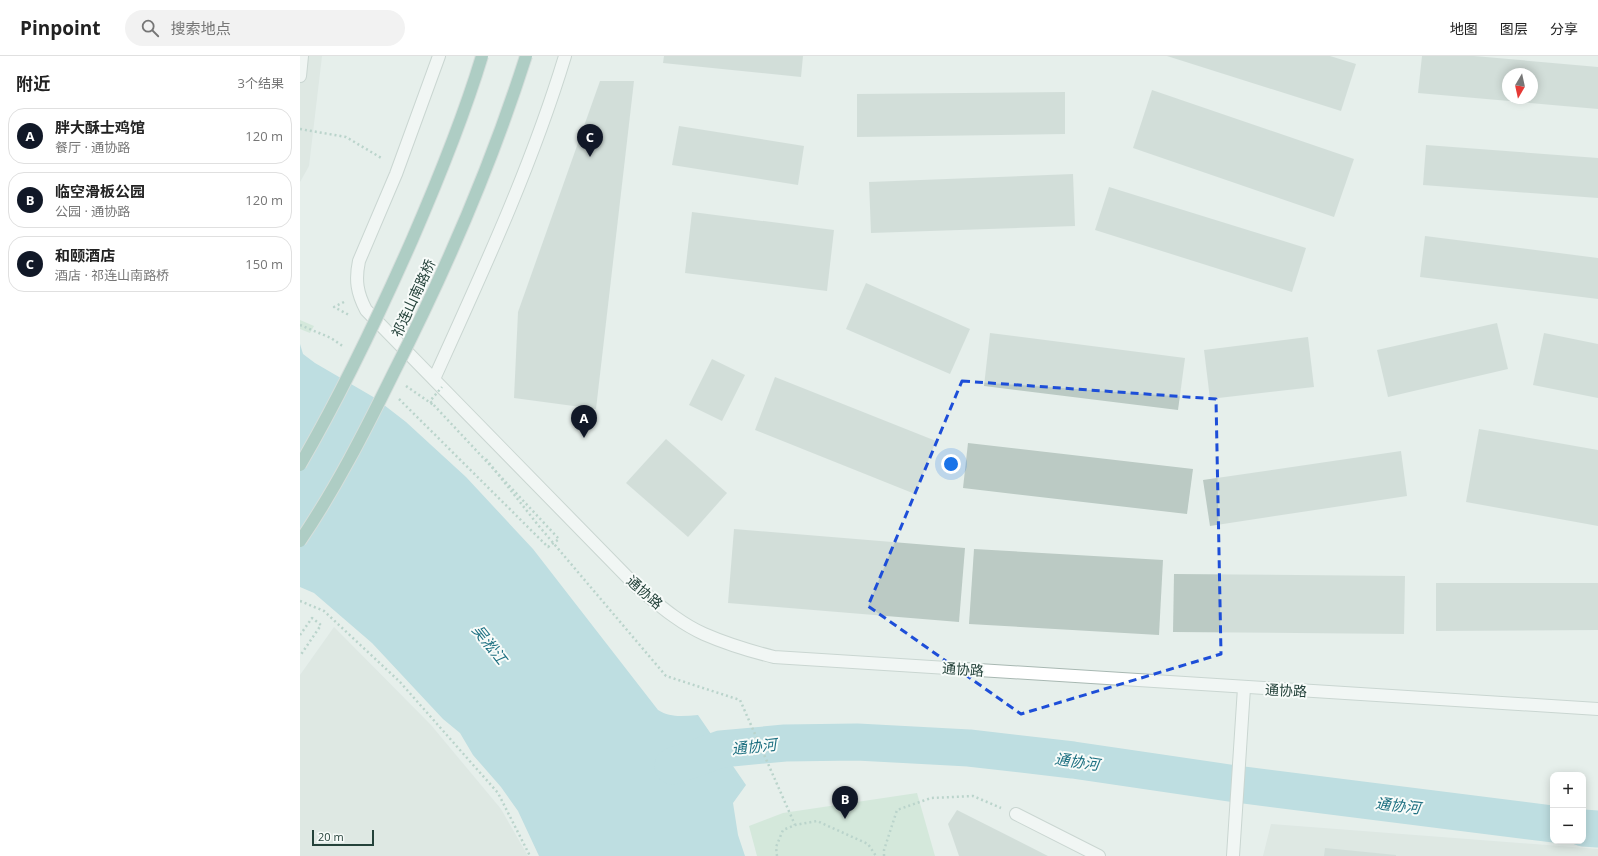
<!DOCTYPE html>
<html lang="zh">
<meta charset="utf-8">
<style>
body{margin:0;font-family:"Open Sans","Noto Sans SC",sans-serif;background:#f2f2f2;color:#222}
.controls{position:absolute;right:12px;bottom:12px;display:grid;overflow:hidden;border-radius:8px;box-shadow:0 2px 10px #0003}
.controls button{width:36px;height:36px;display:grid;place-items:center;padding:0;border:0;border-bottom:1px solid #e0e0e0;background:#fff;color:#222;font:20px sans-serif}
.compass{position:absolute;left:1202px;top:12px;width:36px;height:36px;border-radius:50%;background:#fff;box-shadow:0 2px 10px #0003;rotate:189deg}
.scale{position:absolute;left:12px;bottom:10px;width:62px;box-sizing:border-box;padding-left:4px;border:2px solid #24423a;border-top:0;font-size:11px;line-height:14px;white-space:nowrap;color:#24423a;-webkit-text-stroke:3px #f7fbf9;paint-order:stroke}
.you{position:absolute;left:651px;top:408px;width:14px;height:14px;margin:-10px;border:3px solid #fff;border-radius:50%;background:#1a73e8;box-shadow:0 0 0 6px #1a73e833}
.badge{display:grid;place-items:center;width:26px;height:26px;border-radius:50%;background:#111827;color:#fff;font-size:13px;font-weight:700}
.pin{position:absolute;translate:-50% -33px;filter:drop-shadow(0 1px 2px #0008)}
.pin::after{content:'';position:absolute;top:21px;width:14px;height:12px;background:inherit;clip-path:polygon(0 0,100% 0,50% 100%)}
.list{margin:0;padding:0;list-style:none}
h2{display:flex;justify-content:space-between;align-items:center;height:52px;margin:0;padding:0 16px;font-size:17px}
h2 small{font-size:13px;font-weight:400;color:#767676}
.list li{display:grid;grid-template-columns:26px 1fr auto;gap:12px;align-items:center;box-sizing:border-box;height:56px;margin:0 8px 8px;padding:0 8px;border:1px solid #e0e0e0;border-radius:16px}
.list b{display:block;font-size:15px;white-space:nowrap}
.list p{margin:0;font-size:13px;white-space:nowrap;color:#767676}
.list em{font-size:13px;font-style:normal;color:#767676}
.icon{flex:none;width:22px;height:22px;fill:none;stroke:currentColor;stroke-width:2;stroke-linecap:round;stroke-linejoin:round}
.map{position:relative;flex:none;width:1298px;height:800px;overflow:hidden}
header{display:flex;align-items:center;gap:24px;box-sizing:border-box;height:56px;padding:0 20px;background:#fff;border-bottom:1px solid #e0e0e0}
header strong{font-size:19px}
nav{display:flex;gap:22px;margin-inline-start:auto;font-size:14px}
.search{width:280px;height:36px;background:#f2f2f2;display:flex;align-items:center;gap:10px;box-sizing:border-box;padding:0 14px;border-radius:22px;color:#767676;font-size:15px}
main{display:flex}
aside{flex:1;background:#fff}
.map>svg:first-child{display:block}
</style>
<header>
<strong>Pinpoint</strong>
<div class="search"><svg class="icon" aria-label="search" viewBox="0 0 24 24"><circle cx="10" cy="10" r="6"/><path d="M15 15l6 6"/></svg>搜索地点</div>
<nav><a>地图</a><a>图层</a><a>分享</a></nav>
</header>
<main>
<aside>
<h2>附近<small>3个结果</small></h2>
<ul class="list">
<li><span class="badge">A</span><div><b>胖大酥士鸡馆</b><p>餐厅 · 通协路</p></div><em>120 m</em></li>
<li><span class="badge">B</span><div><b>临空滑板公园</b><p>公园 · 通协路</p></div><em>120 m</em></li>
<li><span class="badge">C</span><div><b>和颐酒店</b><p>酒店 · 祁连山南路桥</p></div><em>150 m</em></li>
</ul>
</aside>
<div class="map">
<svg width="1298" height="800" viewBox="0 0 1298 800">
<rect width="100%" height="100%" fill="#e6efeb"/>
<g fill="#d4dfda">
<path d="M0,0H22L9,110L0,126Z"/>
<path d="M34,571L131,669L201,753L228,800H0V619Z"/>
<path d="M971,768L1298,793V800H963Z"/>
</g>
<g fill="#bfe0c8">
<path d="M0,264L14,270L10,277L0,273Z"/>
<path d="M617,737L635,800H457L449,770L483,757Z"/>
</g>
<path fill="#8ec9d4" d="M0,288L3,298L15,307L75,342L106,366L166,421L233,493L358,654C370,662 384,660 398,659L446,729L433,747L438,779L445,800H239L218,755L201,731L173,699L160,677L143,663L72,587L14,537L0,531Z"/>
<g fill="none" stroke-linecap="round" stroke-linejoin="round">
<g stroke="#8ec9d4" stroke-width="37">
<path d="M373,710L421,693L485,687L557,686L669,692L773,704L936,728L1253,768"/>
<path d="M1283,772L1298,773"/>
</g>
</g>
<g fill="#bbcac4" fill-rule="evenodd">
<path d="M364,0H503L501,21L363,7Z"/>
<path d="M867,0H1030L1056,8L1041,55Z"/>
<path d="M1122,0H1174L1298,11V53L1118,37ZM1208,18H1232V42H1208Z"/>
<path d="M300,25H334L296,353L214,342L218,256Z"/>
<path d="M852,34L1054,103L1034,161L833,92Z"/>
<path d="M765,36V78L557,81V38Z"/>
<path d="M379,70L504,90L498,129L372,109Z"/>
<path d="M1126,89L1298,102V142L1123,129Z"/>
<path d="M773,118L775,170L571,177L569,126Z"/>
<path d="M809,131L1006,192L992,236L795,174Z"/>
<path d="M392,156L534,174L527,235L385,217Z"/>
<path d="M1125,180L1298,202V243L1120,221Z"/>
<path d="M566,227L670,273L650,318L546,273Z"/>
<path d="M1197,267L1208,313L1088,341L1077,294Z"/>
<path d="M690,277L885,302L878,354L684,330Z"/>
<path d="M1244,277L1298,288V342L1233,329Z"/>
<path d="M1008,281L1014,331L910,343L904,294Z"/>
<path d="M412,303L445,319L422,365L389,349Z"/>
<path d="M475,321L636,385L615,438L455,374Z"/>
<path d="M1179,373L1298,394V470L1166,446Z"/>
<path d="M366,383L427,437L388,481L326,427Z"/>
<path d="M668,387L893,413L887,458L663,432Z"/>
<path d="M1101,395L1107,440L910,470L903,424Z"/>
<path d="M434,473L665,492L659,566L428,547Z"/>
<path d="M674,493L863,504L859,579L669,568Z"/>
<path d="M874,518L1105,520L1104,578L873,576Z"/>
<path d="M1136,527H1298V574L1136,575Z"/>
<path d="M657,754L748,800H659L648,768Z"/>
<path d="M1025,792L1096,799V800H1024Z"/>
</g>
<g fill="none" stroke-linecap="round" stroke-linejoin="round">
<defs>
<g id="minor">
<path d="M139,0L96,118L59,205C55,224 57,237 66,254L337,531C358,548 379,567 404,578C427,588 450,595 474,601L1298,653"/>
<path d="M0,20L2,0"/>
<path d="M134,323C182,217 231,112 265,0"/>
<path d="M716,758L799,800"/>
<path d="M933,800L944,632"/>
</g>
</defs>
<use href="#minor" stroke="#a8b8b2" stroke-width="14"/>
<g stroke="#86b3a5" stroke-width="2.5" stroke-dasharray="2 3" stroke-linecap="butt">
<path d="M0,73L46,81L83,103"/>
<path d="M44,246L34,251L49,259"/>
<path d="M0,269L31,282L44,291"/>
<path d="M106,330L135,350"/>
<path d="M186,403L238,469L366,620L440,644L495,769"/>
<path d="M0,545L24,555L100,626L198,737L230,800"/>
<path d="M0,579L12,562L21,569L0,600"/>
<path d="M477,800L476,791L483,774L495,769L517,765L568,788L576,800"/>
<path d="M584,800V794L597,754L631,742L673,740L701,752"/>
</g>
<use href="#minor" stroke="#fff" stroke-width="12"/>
<defs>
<g id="major-bridge">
<path d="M0,409C42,337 78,261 112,184C138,124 163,63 182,0"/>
<path d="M0,485C36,432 65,375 93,318C145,216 191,110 226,0"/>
</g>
</defs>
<use href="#major-bridge" stroke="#c2cac8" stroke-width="14" stroke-linecap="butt"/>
<path stroke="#86b3a5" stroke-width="2.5" stroke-dasharray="2 3" stroke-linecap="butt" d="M99,343L248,491L259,483L130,345L142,331"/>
<use href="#major-bridge" stroke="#6aa596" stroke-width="12"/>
</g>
<path d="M0 0H1298V800H0ZM662,325L916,343L921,598L721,658L568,550Z" fill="#e6efeb" fill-opacity=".55" fill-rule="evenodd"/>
<path fill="none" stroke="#1d4ed8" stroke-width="3" stroke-dasharray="8 5" stroke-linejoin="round" d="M662,325L916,343L921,598L721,658L568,550Z"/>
<g text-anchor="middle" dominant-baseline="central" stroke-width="4" stroke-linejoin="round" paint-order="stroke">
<g font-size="14" fill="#24423a" stroke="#f7fbf9">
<text transform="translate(113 242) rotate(-65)">祁连山南路桥</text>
<text transform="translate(345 536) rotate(41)">通协路</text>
<text transform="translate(663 613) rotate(4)">通协路</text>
<text transform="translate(986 634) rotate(3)">通协路</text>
</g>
<g font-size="15" font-style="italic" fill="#1c6f80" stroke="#f7fbf9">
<text transform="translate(190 588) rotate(52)">吴淞江</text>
<text transform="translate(454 690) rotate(-6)">通协河</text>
<text transform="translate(777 705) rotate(8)">通协河</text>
<text transform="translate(1098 749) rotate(7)">通协河</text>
</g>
</g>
</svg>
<div class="controls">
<button>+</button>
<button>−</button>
</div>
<svg class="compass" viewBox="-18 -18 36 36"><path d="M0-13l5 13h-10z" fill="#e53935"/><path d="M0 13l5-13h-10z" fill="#767676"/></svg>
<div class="scale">20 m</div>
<div class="you"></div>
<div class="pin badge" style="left:284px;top:382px">A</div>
<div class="pin badge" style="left:545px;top:763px">B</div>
<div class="pin badge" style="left:290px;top:101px">C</div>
</div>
</main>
